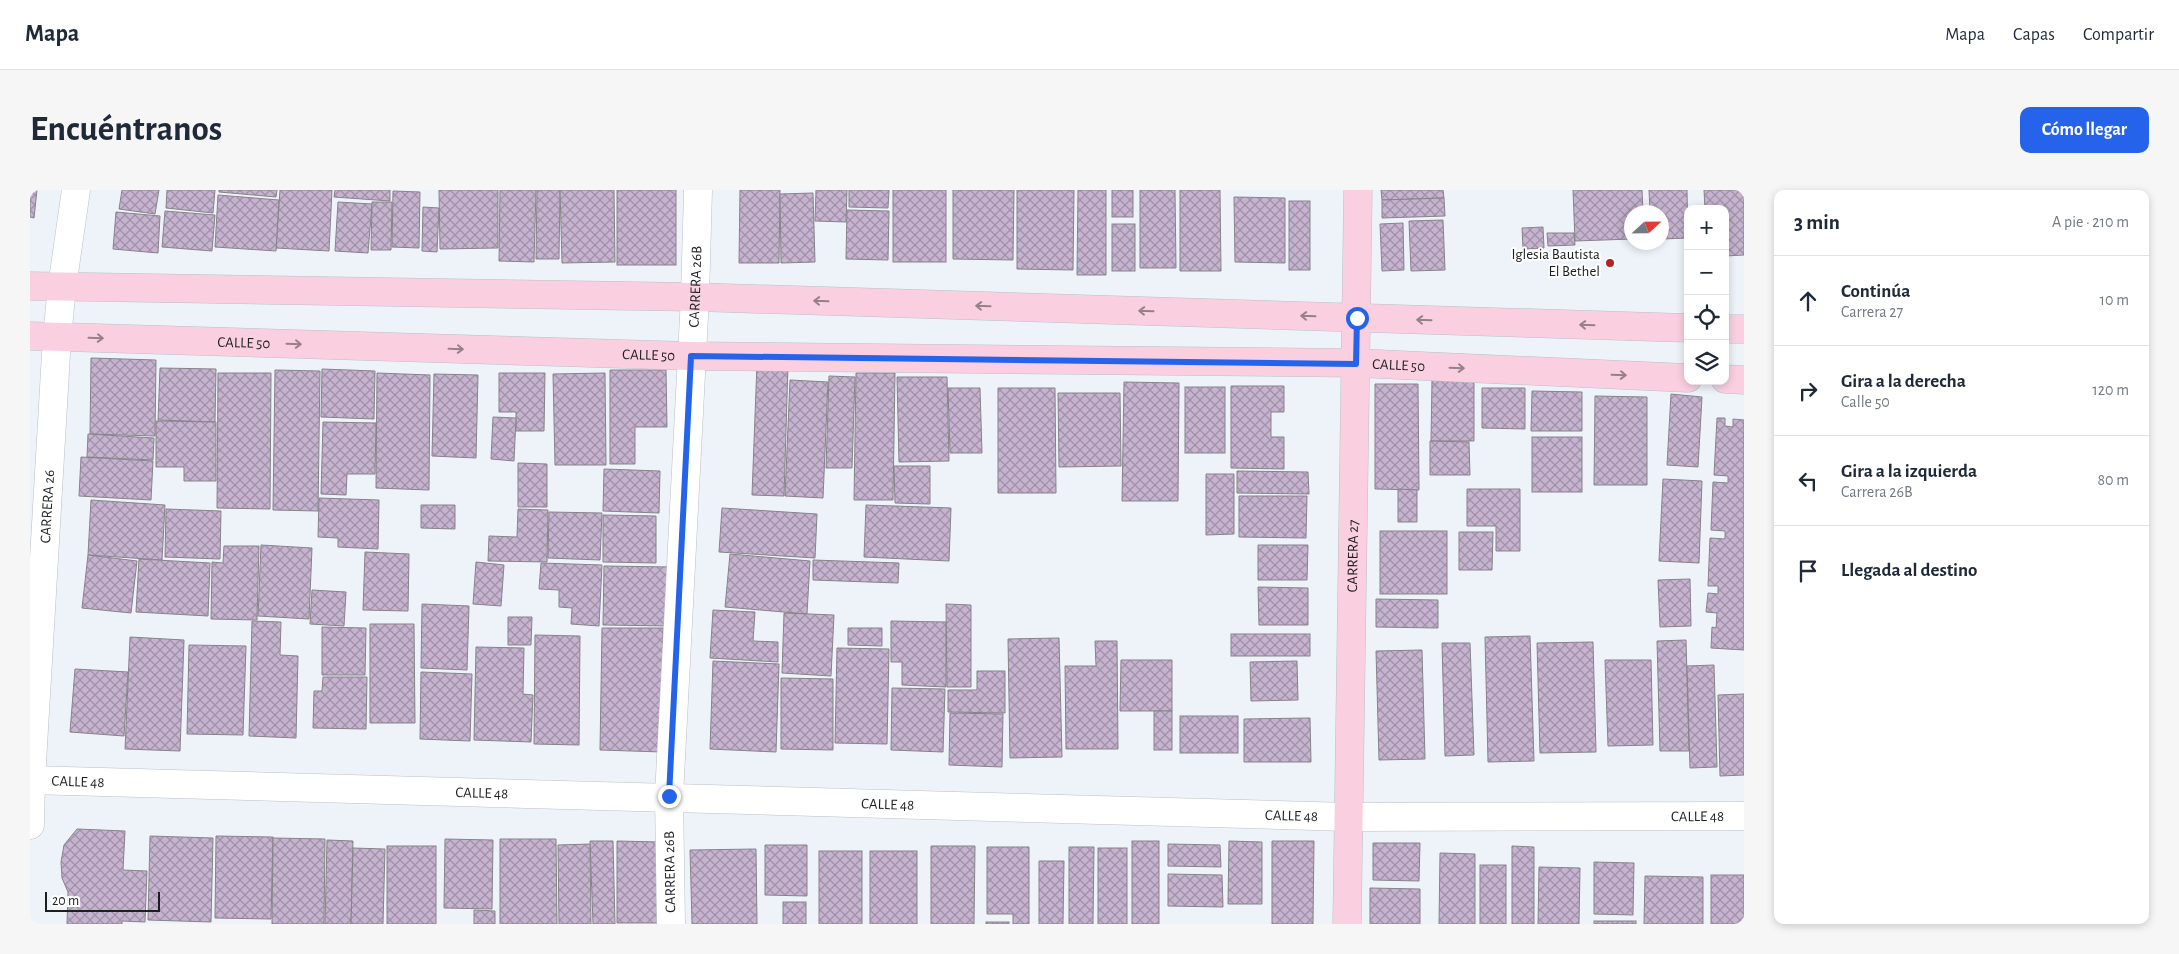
<!DOCTYPE html>
<html lang="es">
<meta charset="utf-8">
<style>
body{margin:0;font-family:"Alegreya Sans",sans-serif;background:#f6f6f7;color:#1f2937}
.controls{position:absolute;right:15px;top:15px;display:grid;overflow:hidden;border-radius:10px;box-shadow:0 2px 8px #0003}
.controls button{width:45px;height:45px;display:grid;place-items:center;padding:0;border:0;border-bottom:1px solid #e0e1e3;background:#fff;color:#1f2937;font:25px sans-serif}
.compass{position:absolute;left:1594px;top:15px;width:45px;height:45px;border-radius:50%;background:#fff;box-shadow:0 2px 8px #0003;rotate:68deg}
.scale{position:absolute;left:15px;bottom:12px;width:115px;box-sizing:border-box;padding-left:5px;border:2px solid #1c1e20;border-top:0;font-size:14px;line-height:18px;white-space:nowrap;color:#1c1e20;-webkit-text-stroke:4px #fff;paint-order:stroke}
.stop{position:absolute;width:15px;height:15px;margin:-11px;border:4px solid #2563eb;border-radius:50%;background:#fff}
.stop.end{background:#2563eb;border-color:#fff;box-shadow:0 1px 5px #0008}
.list{margin:0;padding:0;list-style:none}
h2{display:flex;justify-content:space-between;align-items:center;height:65px;margin:0;padding:0 20px;font-size:21px}
h2 small{font-size:16px;font-weight:400;color:#747a83}
.list li{display:grid;grid-template-columns:32px 1fr auto;gap:15px;align-items:center;box-sizing:border-box;height:90px;padding:0 20px;border-top:1px solid #e0e1e3}
.list b{display:block;font-size:19px;white-space:nowrap}
.list p{margin:0;font-size:16px;white-space:nowrap;color:#747a83}
.list em{font-size:16px;font-style:normal;color:#747a83}
.icon{flex:none;width:28px;height:28px;fill:none;stroke:currentColor;stroke-width:2;stroke-linecap:round;stroke-linejoin:round}
.map{position:relative;flex:none;width:1714px;height:734px;overflow:hidden;border-radius:10px}
header{display:flex;align-items:center;gap:30px;box-sizing:border-box;height:70px;padding:0 25px;background:#fff;border-bottom:1px solid #e0e1e3}
header strong{font-size:24px}
nav{display:flex;gap:28px;margin-inline-start:auto;font-size:18px}
.intro{display:flex;align-items:center;justify-content:space-between;box-sizing:border-box;height:120px;padding:0 30px}
h1{margin:0;font-size:35px}
.button{padding:12px 22px;border-radius:10px;background:#2563eb;color:#fff;font-size:18px;font-weight:700}
main{display:flex;gap:30px;padding:0 30px}
aside{flex:1;background:#fff;border-radius:10px;box-shadow:0 2px 8px #0003}
.map>svg:first-child{display:block}
</style>
<header>
<strong>Mapa</strong>
<nav><a>Mapa</a><a>Capas</a><a>Compartir</a></nav>
</header>
<div class="intro"><h1>Encuéntranos</h1><a class="button">Cómo llegar</a></div>
<main>
<div class="map">
<svg width="1714" height="734" viewBox="0 0 1714 734">
<defs>
<pattern id="building-cross-hatch" width="8" height="8" patternUnits="userSpaceOnUse" patternTransform="scale(1.25)"><rect width="8" height="8" fill="#c6b3cf"/><path d="M0 0l8 8M0 8l8-8" fill="none" stroke="#a091a8"/></pattern>
</defs>
<rect width="100%" height="100%" fill="#eef3fa"/>
<g fill="url(#building-cross-hatch)" stroke="#878389">
<path d="M0,0H7L4,28L0,27Z"/>
<path d="M92,0H129L125,24L89,19Z"/>
<path d="M137,0H185L183,23L136,18Z"/>
<path d="M189,0H247L246,7L189,2Z"/>
<path d="M250,0H302L299,61L246,58Z"/>
<path d="M305,0H360V11L304,7Z"/>
<path d="M409,0H468V58L410,59Z"/>
<path d="M470,0H506L504,72L469,71Z"/>
<path d="M507,0H530L529,69H506Z"/>
<path d="M530,0H584L585,72L532,73Z"/>
<rect x="587" y="0" width="59" height="75"/>
<path d="M710,0H750L749,73H709Z"/>
<path d="M786,0H817L816,32L785,31Z"/>
<path d="M819,0H859L858,18L819,17Z"/>
<rect x="863" y="0" width="53" height="72"/>
<path d="M923,0H984L983,70L923,69Z"/>
<path d="M987,0H1044L1043,80L987,79Z"/>
<path d="M1048,0H1076V85H1047Z"/>
<rect x="1082" y="0" width="21" height="27"/>
<path d="M1110,0H1145L1146,78H1110Z"/>
<path d="M1150,0H1190L1191,81H1150Z"/>
<path d="M1351,0H1413L1414,8L1352,10Z"/>
<path d="M1543,0H1612L1613,22H1602V49L1545,51Z"/>
<path d="M1619,0H1657L1658,48L1632,49V22H1620Z"/>
<path d="M1674,0H1714V65L1695,66V19H1675Z"/>
<path d="M363,1L390,2L389,58L362,57Z"/>
<path d="M783,3L785,72L751,73L750,4Z"/>
<path d="M188,5L249,10L246,61L185,57Z"/>
<path d="M1204,7L1255,8V73L1205,72Z"/>
<path d="M1414,8L1415,26L1352,28V10Z"/>
<rect x="1259" y="11" width="21" height="69"/>
<path d="M308,12L342,14L338,63L305,61Z"/>
<path d="M342,12H362L361,60H341Z"/>
<path d="M393,17L409,18L407,62L392,61Z"/>
<path d="M817,20L859,21L858,70L816,69Z"/>
<path d="M135,21L185,25L182,61L132,57Z"/>
<path d="M86,22L130,26L128,63L83,59Z"/>
<path d="M1413,30L1415,80L1381,81L1379,31Z"/>
<path d="M1373,33L1374,80L1352,81L1350,34Z"/>
<rect x="1082" y="34" width="23" height="47"/>
<path d="M1513,37L1514,58L1493,59L1492,38Z"/>
<path d="M1517,43H1544L1545,55L1518,56Z"/>
<path d="M61,168L126,170L125,246L60,244Z"/>
<path d="M727,173L758,175L754,306L722,305Z"/>
<path d="M130,178L186,179L185,232L128,230Z"/>
<path d="M292,179L345,181L344,229L291,227Z"/>
<path d="M245,180L290,181L288,321L243,320Z"/>
<path d="M580,180H636L637,237H605V274H580Z"/>
<path d="M188,183H241L240,319L187,318Z"/>
<path d="M347,183L400,185L399,300L346,298Z"/>
<path d="M469,183H515L514,241H486V222H469Z"/>
<path d="M575,183L576,275H525L523,184Z"/>
<path d="M826,183H865L863,310H824Z"/>
<path d="M404,184L448,185L446,268L402,266Z"/>
<path d="M799,186L825,187L822,278H796Z"/>
<path d="M867,187H917L919,271L869,272Z"/>
<path d="M1402,189L1444,190V251H1401Z"/>
<path d="M760,190L798,192L793,308L755,306Z"/>
<path d="M1094,192L1149,193L1148,311H1092Z"/>
<path d="M1345,194H1388L1389,300L1345,299Z"/>
<path d="M1201,196H1254V222H1241V247H1254V279L1201,278Z"/>
<rect x="1155" y="197" width="40" height="66"/>
<path d="M918,198H950L952,263H920Z"/>
<path d="M968,198H1025L1026,303H968Z"/>
<path d="M1452,198H1495V239L1452,238Z"/>
<path d="M1502,201L1552,202V241H1501Z"/>
<path d="M1028,203H1090L1091,276L1029,277Z"/>
<path d="M1641,204L1672,207L1668,277L1637,275Z"/>
<path d="M1565,206L1617,207V295H1564Z"/>
<path d="M463,227L486,228L484,271L461,269Z"/>
<path d="M1687,228H1695V236L1703,237V229L1714,230V460L1681,458L1682,437L1686,438L1687,423L1676,422L1678,403L1688,404V396H1678L1680,348L1695,349V341L1681,340L1683,292L1698,293V286L1684,285Z"/>
<path d="M126,231L186,232V291H154V277H126Z"/>
<path d="M293,232L346,233L345,284H317L316,305L291,304Z"/>
<path d="M58,244L124,248L123,270L57,267Z"/>
<rect x="1502" y="247" width="50" height="55"/>
<path d="M1400,251L1439,252L1440,285H1400Z"/>
<path d="M51,267L123,271L121,310L49,306Z"/>
<path d="M488,273L517,274V317H488Z"/>
<path d="M864,276H900V314L865,313Z"/>
<path d="M574,279L630,281L629,323L573,321Z"/>
<path d="M1207,281L1278,282L1279,304L1207,303Z"/>
<path d="M1176,284H1204V344L1176,345Z"/>
<path d="M1633,289L1672,291L1669,373L1629,371Z"/>
<path d="M1368,299L1387,300V332H1368Z"/>
<path d="M1437,299H1490V361H1466V336H1437Z"/>
<path d="M1209,306H1277L1276,348L1209,347Z"/>
<path d="M289,308L349,310L348,359L308,357V348L288,347Z"/>
<path d="M61,310L135,315L132,370L58,365Z"/>
<path d="M391,315H425V339L391,338Z"/>
<path d="M836,315L921,318L919,371L834,367Z"/>
<path d="M692,318L787,324L785,368L689,362Z"/>
<path d="M136,319L191,321L190,369L135,367Z"/>
<path d="M488,319L518,320L517,372L458,371L459,346L487,347Z"/>
<path d="M519,322L572,323L570,370L518,368Z"/>
<path d="M573,325L626,326V373L573,372Z"/>
<rect x="1350" y="341" width="67" height="63"/>
<path d="M1429,342H1463L1462,380H1429Z"/>
<path d="M231,355L282,358L279,429L228,426Z"/>
<path d="M1228,355H1278L1277,390H1228Z"/>
<path d="M194,356H229L227,430L181,429L182,372L193,373Z"/>
<path d="M335,362L379,364L378,421L333,420Z"/>
<path d="M700,364L780,371L777,424L695,417Z"/>
<path d="M58,365L107,371L101,423L52,418Z"/>
<path d="M109,369L180,373L178,426L106,422Z"/>
<path d="M783,370L869,373L868,393L783,390Z"/>
<path d="M446,372L474,375L471,416L443,414Z"/>
<path d="M511,373L572,375L569,436L541,434L542,418L529,417V400L509,399Z"/>
<path d="M574,376L641,377L640,436L573,435Z"/>
<path d="M1660,389L1661,436L1630,437L1628,390Z"/>
<path d="M1228,397L1278,398V435H1229Z"/>
<path d="M282,400L316,402L314,436L280,434Z"/>
<path d="M1346,409L1408,410V438L1346,437Z"/>
<path d="M392,414L439,416L437,480L391,478Z"/>
<path d="M916,414L941,415V497H917Z"/>
<path d="M683,420L725,422L723,451L748,452V472L680,468Z"/>
<path d="M754,423L804,425L801,486L752,483Z"/>
<path d="M478,427H502L501,455H478Z"/>
<path d="M222,431L251,432L250,465L268,466L266,548L219,546Z"/>
<path d="M861,431L916,432V497L872,495V472H861Z"/>
<path d="M340,434H384L385,533H340Z"/>
<path d="M292,437L336,438L335,485H292Z"/>
<path d="M572,438H633L632,562L570,560Z"/>
<path d="M818,438H852V456L818,455Z"/>
<rect x="1201" y="444" width="79" height="22"/>
<path d="M505,445L550,446L549,555L504,554Z"/>
<path d="M1500,446L1504,571L1458,572L1455,447Z"/>
<path d="M100,447L154,450L150,561L95,559Z"/>
<path d="M1029,448L1032,567L980,568L978,449Z"/>
<path d="M1656,450L1659,561H1630L1627,451Z"/>
<path d="M1065,451H1087L1088,559H1036L1035,476H1066Z"/>
<path d="M1563,452L1566,562L1510,563L1507,453Z"/>
<path d="M1412,453H1440L1444,565L1415,566Z"/>
<path d="M159,455L216,456L213,545L157,544Z"/>
<path d="M446,457L494,458L493,504L503,505L501,552L444,550Z"/>
<path d="M807,458L859,459L857,554L805,553Z"/>
<path d="M1392,460L1395,569L1349,570L1346,461Z"/>
<path d="M1091,470H1142V521H1090Z"/>
<path d="M1575,470H1621L1623,555L1578,556Z"/>
<path d="M683,471L749,474L746,562L680,559Z"/>
<path d="M1267,471L1268,510L1221,511L1220,472Z"/>
<path d="M1684,475L1687,577L1660,578L1657,476Z"/>
<path d="M45,479L98,482L94,546L40,542Z"/>
<path d="M947,481H975V523L918,522V500H947Z"/>
<path d="M391,482L442,484L440,551L390,549Z"/>
<path d="M293,487H337L336,539L283,538L284,501H292Z"/>
<path d="M751,488L803,489V560L751,559Z"/>
<path d="M862,498L915,499L913,562L861,560Z"/>
<path d="M1714,504V585L1690,586L1688,505Z"/>
<rect x="1124" y="521" width="18" height="39"/>
<path d="M920,523L973,524L972,577L919,575Z"/>
<rect x="1150" y="526" width="58" height="37"/>
<path d="M1280,528L1281,572H1214V529Z"/>
<path d="M47,639L95,641L93,680L117,681L115,732L92,731V734H37L38,702L32,688L31,672L34,655Z"/>
<path d="M120,646L183,648L181,732L118,730Z"/>
<path d="M186,646L243,647L241,729L185,728Z"/>
<path d="M243,648L295,649L294,734H242Z"/>
<path d="M415,649L463,650L462,719L414,718Z"/>
<path d="M470,649H526L527,734H470Z"/>
<path d="M297,650L323,651L321,734H295Z"/>
<path d="M560,651H583L585,734H563Z"/>
<path d="M587,651L630,652L629,733H587Z"/>
<rect x="1102" y="651" width="27" height="83"/>
<path d="M1199,651L1232,652V714H1198Z"/>
<path d="M1242,651H1284L1283,734H1242Z"/>
<path d="M1343,653H1390L1389,691L1343,690Z"/>
<path d="M560,654L561,734H529L528,655Z"/>
<path d="M1138,654L1190,655L1191,677L1138,676Z"/>
<path d="M735,655H777V706L735,705Z"/>
<rect x="357" y="656" width="49" height="78"/>
<path d="M901,656H945L944,734H901Z"/>
<path d="M1482,656L1504,657V734H1482Z"/>
<path d="M957,657H999V734H983V724H957Z"/>
<path d="M1039,657H1064L1063,734H1039Z"/>
<path d="M323,658L355,659L353,734H321Z"/>
<rect x="1068" y="658" width="29" height="76"/>
<path d="M726,659L727,734H662L660,660Z"/>
<rect x="789" y="661" width="43" height="73"/>
<rect x="840" y="661" width="47" height="73"/>
<path d="M1410,663L1445,664V734H1409Z"/>
<path d="M1009,671H1034L1033,734H1009Z"/>
<path d="M1564,672L1604,673L1603,725L1564,724Z"/>
<rect x="1450" y="675" width="26" height="59"/>
<path d="M1509,677L1550,678L1549,734H1508Z"/>
<path d="M1138,684L1192,685L1193,717L1138,716Z"/>
<rect x="1681" y="685" width="33" height="49"/>
<path d="M1615,686L1673,687V734H1614Z"/>
<path d="M1340,698L1390,699V734H1340Z"/>
<rect x="753" y="712" width="23" height="22"/>
<path d="M444,720L465,721V734H444Z"/>
<rect x="1564" y="731" width="42" height="3"/>
<rect x="956" y="732" width="23" height="2"/>
</g>
<g fill="none" stroke-linecap="round" stroke-linejoin="round">
<defs>
<g id="street">
<path id="s1" d="M0,590L1318,627L1714,626"/>
<path id="s2" d="M0,635L1,590L27,147L32,97L46,0"/>
<path id="s3" d="M641,734L639,606L665,107L668,0"/>
</g>
<g id="secondary">
<path d="M0,96L665,107L1658,138"/>
<path d="M1695,139H1714"/>
<path id="s4" d="M0,146L661,166L1326,173L1658,188"/>
<path d="M1695,189L1714,190"/>
<path id="s5" d="M1317,734L1328,0"/>
</g>
</defs>
<use href="#street" stroke="#babfc6" stroke-width="29"/>
<use href="#secondary" stroke="#babfc6" stroke-width="29"/>
<use href="#street" stroke="#fff" stroke-width="28"/>
<use href="#secondary" stroke="#fad0e0" stroke-width="28"/>
</g>
<defs><path id="oneway-shaft" d="M-6 0H5M1.5-3L5.5 0L1.5 3" fill="none" stroke-width="1.6" stroke-linecap="round" stroke-linejoin="round" transform="scale(1.25)"/></defs>
<g stroke="#96808a">
<use href="#oneway-shaft" transform="translate(791 111) rotate(-178)"/>
<use href="#oneway-shaft" transform="translate(953 116) rotate(-178)"/>
<use href="#oneway-shaft" transform="translate(1116 121) rotate(-178)"/>
<use href="#oneway-shaft" transform="translate(1278 126) rotate(-178)"/>
<use href="#oneway-shaft" transform="translate(1394 130) rotate(-178)"/>
<use href="#oneway-shaft" transform="translate(1557 135) rotate(-178)"/>
<use href="#oneway-shaft" transform="translate(66 148) rotate(2)"/>
<use href="#oneway-shaft" transform="translate(264 154) rotate(2)"/>
<use href="#oneway-shaft" transform="translate(426 159) rotate(2)"/>
<use href="#oneway-shaft" transform="translate(1427 178) rotate(2)"/>
<use href="#oneway-shaft" transform="translate(1589 185) rotate(2)"/>
</g>
<g fill="none" stroke-linecap="round" stroke-linejoin="round">
<path stroke="#2563eb" stroke-width="6" d="M639,606L661,166L1326,174L1327,128"/>
</g>
<circle fill="#b32323" stroke="#fff" stroke-width="2" cx="1580" cy="73" r="5"/>
<g text-anchor="middle" dominant-baseline="central" stroke-width="4" stroke-linejoin="round" paint-order="stroke">
<g font-size="15" fill="#1c1e20" stroke="#fff" text-anchor="end">
<text x="1570" y="64">Iglesia Bautista<tspan x="1570" dy="17">El Bethel</tspan></text>
</g>
<g font-size="15" fill="#1c1e20" stroke="#fff">
<text stroke="none"><textPath href="#s3" startOffset="638">CARRERA 26B</textPath></text>
<text stroke="none"><textPath href="#s4" startOffset="214">CALLE 50</textPath></text>
<text stroke="none"><textPath href="#s4" startOffset="619">CALLE 50</textPath></text>
<text stroke="none"><textPath href="#s4" startOffset="1369">CALLE 50</textPath></text>
<text stroke="none"><textPath href="#s2" startOffset="319">CARRERA 26</textPath></text>
<text stroke="none"><textPath href="#s5" startOffset="368">CARRERA 27</textPath></text>
<text stroke="none"><textPath href="#s1" startOffset="48">CALLE 48</textPath></text>
<text stroke="none"><textPath href="#s1" startOffset="452">CALLE 48</textPath></text>
<text stroke="none"><textPath href="#s1" startOffset="858">CALLE 48</textPath></text>
<text stroke="none"><textPath href="#s1" startOffset="1262">CALLE 48</textPath></text>
<text stroke="none"><textPath href="#s1" startOffset="1668">CALLE 48</textPath></text>
<text transform="translate(640 682) rotate(-91)">CARRERA 26B</text>
</g>
</g>
</svg>
<div class="controls">
<button>+</button>
<button>−</button>
<button><svg class="icon" aria-label="locate" viewBox="0 0 24 24"><circle cx="12" cy="12" r="6"/><path d="M12 2v4M12 18v4M2 12h4M18 12h4"/></svg></button>
<button><svg class="icon" aria-label="layers" viewBox="0 0 24 24"><path d="M12 4l9 5-9 5-9-5zM3 14l9 5 9-5"/></svg></button>
</div>
<svg class="compass" viewBox="-18 -18 36 36"><path d="M0-13l5 13h-10z" fill="#e53935"/><path d="M0 13l5-13h-10z" fill="#747a83"/></svg>
<div class="scale">20 m</div>
<div class="stop" style="left:1327px;top:128px"></div>
<div class="stop end" style="left:639px;top:606px"></div>
</div>
<aside>
<h2>3 min<small>A pie · 210 m</small></h2>
<ul class="list">
<li><svg class="icon" aria-label="ahead" viewBox="0 0 24 24"><path d="M12 20V5M6 11l6-6 6 6"/></svg><div><b>Continúa</b><p>Carrera 27</p></div><em>10 m</em></li>
<li><svg class="icon" aria-label="right" viewBox="0 0 24 24"><path d="M7 20v-9h11M14 6l5 5-5 5"/></svg><div><b>Gira a la derecha</b><p>Calle 50</p></div><em>120 m</em></li>
<li><svg class="icon" aria-label="left" viewBox="0 0 24 24"><path d="M17 20v-9H6M10 6l-5 5 5 5"/></svg><div><b>Gira a la izquierda</b><p>Carrera 26B</p></div><em>80 m</em></li>
<li><svg class="icon" aria-label="arrive" viewBox="0 0 24 24"><path d="M6 21V4h12l-3 4 3 4H6"/></svg><div><b>Llegada al destino</b></div></li>
</ul>
</aside>
</main>
